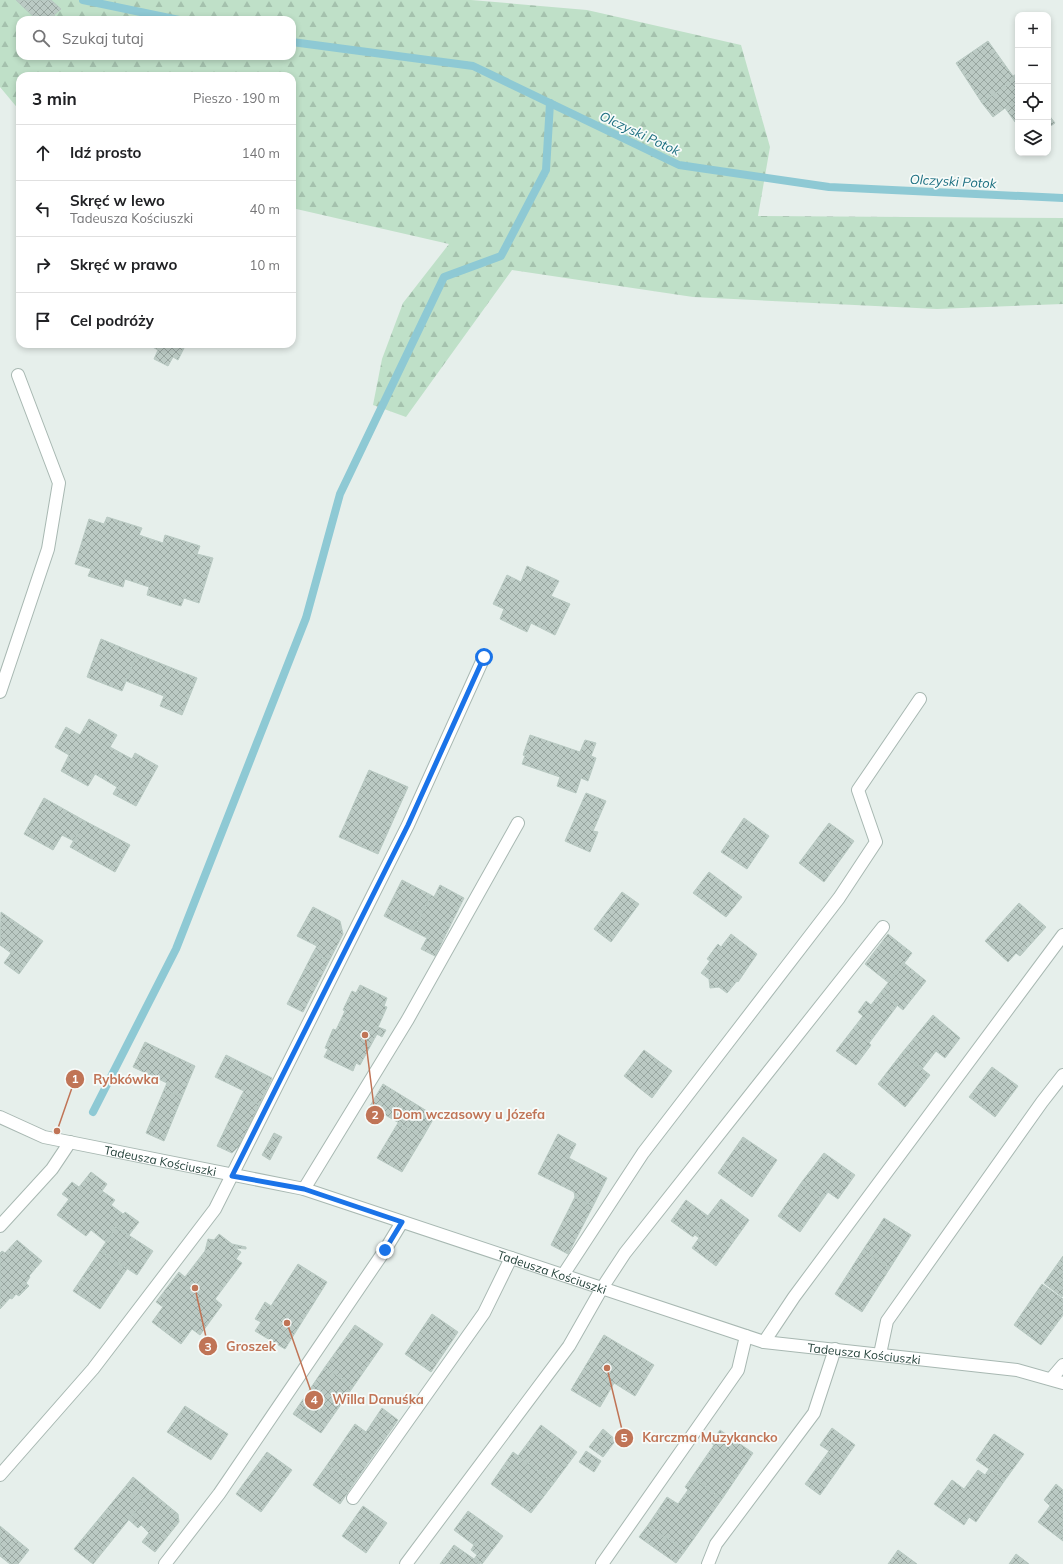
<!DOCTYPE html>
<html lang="pl">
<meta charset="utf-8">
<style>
body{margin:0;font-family:Mulish,sans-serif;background:#f6f6f6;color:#202124}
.controls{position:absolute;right:12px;top:12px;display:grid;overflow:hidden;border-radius:8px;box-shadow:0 2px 6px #0003}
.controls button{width:36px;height:36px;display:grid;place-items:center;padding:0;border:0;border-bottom:1px solid #e0e0e0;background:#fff;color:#202124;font:20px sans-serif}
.stop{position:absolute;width:12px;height:12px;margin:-9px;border:3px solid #1a73e8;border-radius:50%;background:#fff}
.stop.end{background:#1a73e8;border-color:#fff;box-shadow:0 1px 4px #0008}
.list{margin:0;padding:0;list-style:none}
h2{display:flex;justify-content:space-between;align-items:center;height:52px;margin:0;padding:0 16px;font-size:17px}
h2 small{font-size:13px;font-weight:400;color:#757577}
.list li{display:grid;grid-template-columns:26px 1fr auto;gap:12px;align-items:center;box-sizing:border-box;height:56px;padding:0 16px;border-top:1px solid #e0e0e0}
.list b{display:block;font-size:15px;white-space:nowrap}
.list p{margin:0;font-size:13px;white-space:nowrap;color:#757577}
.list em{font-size:13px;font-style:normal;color:#757577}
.icon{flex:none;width:22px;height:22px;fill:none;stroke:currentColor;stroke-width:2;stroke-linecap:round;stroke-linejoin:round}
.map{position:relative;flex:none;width:1063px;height:1564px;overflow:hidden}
.search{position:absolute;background:#fff;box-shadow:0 2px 6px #0003;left:16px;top:16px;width:280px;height:44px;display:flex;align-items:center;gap:10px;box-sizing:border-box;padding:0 14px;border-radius:12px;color:#757577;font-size:15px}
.panel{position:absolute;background:#fff;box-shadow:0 2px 6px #0003;left:16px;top:72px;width:280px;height:276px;border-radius:12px}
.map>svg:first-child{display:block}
</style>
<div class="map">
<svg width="1063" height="1564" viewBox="0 0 1063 1564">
<defs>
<pattern id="forest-firs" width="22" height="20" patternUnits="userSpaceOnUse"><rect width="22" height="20" fill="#bfe0c8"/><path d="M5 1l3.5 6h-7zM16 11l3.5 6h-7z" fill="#a4c1ad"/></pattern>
<pattern id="building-cross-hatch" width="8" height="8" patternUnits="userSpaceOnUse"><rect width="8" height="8" fill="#bbcac4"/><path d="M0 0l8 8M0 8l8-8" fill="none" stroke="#98a6a0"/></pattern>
</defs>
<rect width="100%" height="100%" fill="#e6efeb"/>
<path fill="url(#forest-firs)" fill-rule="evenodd" d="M0,0H471L587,10L741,45L770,147L758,216L1063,218V304L937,309L693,297L512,270L406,417L373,405L382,359L403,303L449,244L292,208V76H20V111L0,87ZM20,20H292V56H20Z"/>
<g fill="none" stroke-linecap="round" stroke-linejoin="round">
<g stroke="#8ec9d4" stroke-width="8">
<path d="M83,0L179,20"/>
<path d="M292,42L473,66L679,165L829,187L1063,198"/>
<path d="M93,1112L176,949L306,618L340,494L444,277L501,256L546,170L550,103"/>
</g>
</g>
<g fill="url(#building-cross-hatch)" stroke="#b8c9c2">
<path d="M16,0H51L61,9L54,15L59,20H37Z"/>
<path d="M988,41L1015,79L982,103L956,63Z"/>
<path d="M1018,73V126L1005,108L993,117L982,103L1015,79L1013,76Z"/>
<path d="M1048,114L1055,123L1048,128Z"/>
<path d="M147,344H186L178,360L173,357L168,366L154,359L158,350Z"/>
<path d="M107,517L142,528L139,535L163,543L165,535L200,546L197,554L213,558L199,603L184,598L181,606L147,595L149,587L125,579L123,587L88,576L91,569L75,564L89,519L104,524Z"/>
<path d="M527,566L559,581L551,596L570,604L555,635L531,623L527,632L500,619L504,609L493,604L507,575L521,582Z"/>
<path d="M101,639L137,654L122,691L87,677Z"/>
<path d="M137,654L197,678L182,715L160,706L164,696L126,681Z"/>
<path d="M89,719L117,735L110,747L132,759L135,753L158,766L136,806L113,794L117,787L95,774L88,786L61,771L69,755L55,747L66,727L80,735Z"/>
<path d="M530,735L580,752L585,740L596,743L591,756L596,758L588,781L581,778L576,793L557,786L560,777L522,764L525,756L523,755Z"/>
<path d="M369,770L408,787L378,854L339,837Z"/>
<path d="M586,793L606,801L593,831L598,832L590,852L565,841Z"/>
<path d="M44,798L85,821L74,841L62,835L53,850L24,834Z"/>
<path d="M744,818L769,836L747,869L721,852Z"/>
<path d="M85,821L130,845L115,872L70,847Z"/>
<path d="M829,823L854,841L824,882L799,863Z"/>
<path d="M709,872L742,897L726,917L693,893Z"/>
<path d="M402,880L431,895L413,931L384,916Z"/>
<path d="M440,885L464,898L435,956L421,949L427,938L413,931L431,895L434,897Z"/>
<path d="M622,892L639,904L611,942L594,929Z"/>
<path d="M1019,903L1046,927L1020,956L1016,953L1008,962L985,941Z"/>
<path d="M313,907L340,921L343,934L329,961L313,953L317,946L297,936Z"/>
<path d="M1,912L43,941L19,974L4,963L11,953L0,945Z"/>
<path d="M731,934L757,954L738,982L737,981L727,993L719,987L710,988L709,979L701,973L710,961L707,959L718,944L721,947Z"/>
<path d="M888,934L912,953L889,983L865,964Z"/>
<path d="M313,953L329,961L303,1012L287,1004Z"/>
<path d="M904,963L926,981L903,1010L881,992Z"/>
<path d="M360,985L387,998L384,1006L387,1007L378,1027L386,1030L382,1037L377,1034L360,1065L356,1063L353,1071L324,1057L328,1049L325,1048L333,1029L336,1030L345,1011L343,1010L352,991L356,993Z"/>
<path d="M881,992L897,1006L869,1043L871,1045L856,1065L836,1051L863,1016L858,1012L866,1001L871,1005Z"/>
<path d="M933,1015L960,1038L945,1058L936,1051L922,1069L902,1053Z"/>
<path d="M145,1042L195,1066L182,1097L164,1090L167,1083L133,1067Z"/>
<path d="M644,1050L672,1071L652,1098L624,1076Z"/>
<path d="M902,1053L930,1075L905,1107L878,1084Z"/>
<path d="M226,1055L272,1078L259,1105L241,1096L244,1091L215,1077Z"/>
<path d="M992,1067L1018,1086L995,1117L969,1097Z"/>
<path d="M383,1084L435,1116L423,1137L370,1106Z"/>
<path d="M164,1090L182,1097L164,1141L146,1133Z"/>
<path d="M241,1096L259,1105L240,1145L232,1153L217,1146Z"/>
<path d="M398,1123L423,1137L402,1172L377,1158Z"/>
<path d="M274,1133L282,1137L270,1160L262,1155Z"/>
<path d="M558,1134L576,1144L569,1158L607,1178L593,1206L575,1197L574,1192L538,1174Z"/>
<path d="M743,1137L777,1160L752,1197L718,1173Z"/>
<path d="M824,1153L855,1175L838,1199L828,1192L823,1199L801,1183Z"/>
<path d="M91,1172L107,1184L102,1191L115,1200L111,1205L123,1214L125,1212L139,1222L129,1235L116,1227L106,1242L91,1230L86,1236L57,1215L69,1199L62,1194L72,1182L79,1187Z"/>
<path d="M801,1183L823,1199L800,1232L778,1216Z"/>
<path d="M575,1197L593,1206L568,1254L551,1245Z"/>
<path d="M721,1199L749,1220L716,1266L692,1248L699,1238L694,1234Z"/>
<path d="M686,1200L708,1216L693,1237L671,1221Z"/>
<path d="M884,1218L911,1235L890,1268L863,1250Z"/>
<path d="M116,1227L153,1251L137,1275L100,1251Z"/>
<path d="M219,1234L232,1244L246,1247V1249L235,1248L241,1252L236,1259L242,1263L215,1299L222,1305L200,1335L192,1329L181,1344L152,1322L163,1307L156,1302L179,1272L185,1277L205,1251L208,1239L214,1240Z"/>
<path d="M17,1240L42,1261L29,1276L30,1277L26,1283L29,1286L19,1296L16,1294L12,1299L10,1298L0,1309V1253L2,1251L5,1253Z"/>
<path d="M863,1250L890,1268L862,1312L835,1294Z"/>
<path d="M100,1251L127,1269L100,1309L73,1291Z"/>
<path d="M1063,1256V1295L1062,1297L1044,1283Z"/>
<path d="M298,1264L327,1282L285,1349L255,1331L261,1322L255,1319L265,1302L271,1306Z"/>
<path d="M1042,1284L1063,1299V1315L1041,1345L1014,1325Z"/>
<path d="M432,1314L458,1332L431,1372L405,1354Z"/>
<path d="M355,1325L383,1344L353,1387L325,1367Z"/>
<path d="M604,1335L654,1365L635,1396L614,1383L600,1407L571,1390Z"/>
<path d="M325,1367L353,1387L321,1433L293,1414Z"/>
<path d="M185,1406L228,1434L211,1460L167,1432Z"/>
<path d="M382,1408L398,1420L354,1483L327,1465L355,1424L366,1432Z"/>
<path d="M541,1425L577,1452L554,1483L518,1456Z"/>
<path d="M832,1428L855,1445L820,1495L805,1484L829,1451L820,1445Z"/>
<path d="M603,1429L616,1440L603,1457L589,1447Z"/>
<path d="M720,1430L753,1453L722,1499L692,1477L714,1445L711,1443Z"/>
<path d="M994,1434L1024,1454L1005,1480L976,1460Z"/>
<path d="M586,1451L601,1461L594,1472L579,1462Z"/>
<path d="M267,1452L292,1470L261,1512L236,1494Z"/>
<path d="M513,1452L554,1483L531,1513L491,1484Z"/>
<path d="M327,1465L354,1483L340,1504L313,1485Z"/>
<path d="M989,1469L1005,1480L976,1522L969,1517L964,1525L934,1504L952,1480L964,1489L978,1470L985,1475Z"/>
<path d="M133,1477L178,1514L179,1522L155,1552L142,1542L149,1533L141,1525L138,1528L129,1520L143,1502L125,1487Z"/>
<path d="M692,1477L722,1499L685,1551L648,1525L667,1497L678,1504L688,1490L685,1487Z"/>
<path d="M1056,1484L1063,1490V1541L1038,1522L1050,1506L1044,1500Z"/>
<path d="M125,1487L143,1502L93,1564L74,1549Z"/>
<path d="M363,1506L387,1523L366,1553L342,1536Z"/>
<path d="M468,1511L503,1536L482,1564L474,1559L477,1555L471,1550L474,1545L454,1530Z"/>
<path d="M648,1525L685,1551L676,1563L639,1537Z"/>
<path d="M0,1526L29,1550L18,1564H10L0,1556Z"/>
<path d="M454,1545L474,1559L480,1564H440Z"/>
<path d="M898,1550L917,1564H888Z"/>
<path d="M1016,1554L1029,1564H1009Z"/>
</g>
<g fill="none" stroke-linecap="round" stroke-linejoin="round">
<defs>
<g id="minor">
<path d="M0,692L48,549L59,483L18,375"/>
<path id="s1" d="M0,1117L44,1137L304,1189L764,1342L1017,1370L1063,1383"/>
<path d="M304,1189L408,1019L518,823"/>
<path d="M0,1226L52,1169L70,1142"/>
<path d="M563,1275L643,1153L839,898L876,842L858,790L920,699"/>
<path d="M764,1342L794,1297L1063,935"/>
<path d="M880,1354L887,1321L1042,1102L1063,1075"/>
<path d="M1051,1379L1063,1365"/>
<path d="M0,1475L93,1369L215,1209L408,825L484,657"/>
<path d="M353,1498L484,1313L511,1258"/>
<path d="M165,1564L219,1494L385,1250L402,1222"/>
<path d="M406,1564L569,1346L602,1288L625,1253L883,927"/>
<path d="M602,1564L738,1370L746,1336"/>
<path d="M708,1564L716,1544L814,1413L835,1349"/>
</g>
</defs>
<use href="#minor" stroke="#a8b8b2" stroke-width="14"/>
<use href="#minor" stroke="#fff" stroke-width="12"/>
</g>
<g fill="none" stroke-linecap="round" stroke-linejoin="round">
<path stroke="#1a73e8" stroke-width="5" d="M385,1250L402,1222L304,1189L232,1176L408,825L484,657"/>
</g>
<g text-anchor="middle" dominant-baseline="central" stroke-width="3.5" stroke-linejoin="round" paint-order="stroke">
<g font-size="12" fill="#24423a" stroke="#f7fbf9">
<text stroke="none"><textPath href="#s1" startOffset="167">Tadeusza Kościuszki</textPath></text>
<text stroke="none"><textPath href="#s1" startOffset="575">Tadeusza Kościuszki</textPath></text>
<text stroke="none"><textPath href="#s1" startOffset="899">Tadeusza Kościuszki</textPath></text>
</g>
<g font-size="13" font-style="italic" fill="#1c6f80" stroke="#f7fbf9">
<text transform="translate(640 133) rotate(25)">Olczyski Potok</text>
<text transform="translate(953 181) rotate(3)">Olczyski Potok</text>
</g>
</g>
<path fill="none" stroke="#c07456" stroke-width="1.5" d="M57 1131L75 1079M365 1035L375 1115M195 1288L208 1346M287 1323L314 1400M607 1368L624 1438"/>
<g fill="#c07456" stroke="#f7fbf9" stroke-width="1.5">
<circle cx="57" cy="1131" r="4"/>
<circle cx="365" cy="1035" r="4"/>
<circle cx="195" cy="1288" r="4"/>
<circle cx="287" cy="1323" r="4"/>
<circle cx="607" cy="1368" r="4"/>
<circle cx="75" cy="1079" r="10"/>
<circle cx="375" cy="1115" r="10"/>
<circle cx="208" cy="1346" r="10"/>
<circle cx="314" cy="1400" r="10"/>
<circle cx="624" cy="1438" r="10"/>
</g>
<g font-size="12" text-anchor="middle" font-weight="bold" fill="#fff">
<text x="75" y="1083">1</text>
<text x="375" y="1119">2</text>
<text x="208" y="1351">3</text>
<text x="314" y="1404">4</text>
<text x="624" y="1442">5</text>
</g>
<g font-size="13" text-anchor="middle" font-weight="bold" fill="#c07456" stroke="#f7fbf9" stroke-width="3.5" stroke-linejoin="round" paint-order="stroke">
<text x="126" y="1084">Rybkówka</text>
<text x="469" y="1119">Dom wczasowy u Józefa</text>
<text x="251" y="1351">Groszek</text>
<text x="378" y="1404">Willa Danuśka</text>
<text x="710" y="1442">Karczma Muzykancko</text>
</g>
</svg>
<div class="controls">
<button>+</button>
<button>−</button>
<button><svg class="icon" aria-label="locate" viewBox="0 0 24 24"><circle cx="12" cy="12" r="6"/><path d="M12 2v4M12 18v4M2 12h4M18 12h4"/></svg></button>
<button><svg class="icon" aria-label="layers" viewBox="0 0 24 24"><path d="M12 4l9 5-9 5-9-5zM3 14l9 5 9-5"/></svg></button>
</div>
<div class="stop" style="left:484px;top:657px"></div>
<div class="stop end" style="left:385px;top:1250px"></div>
<div class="search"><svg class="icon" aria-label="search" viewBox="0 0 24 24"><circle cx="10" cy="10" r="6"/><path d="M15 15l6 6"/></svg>Szukaj tutaj</div>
<section class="panel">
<h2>3 min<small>Pieszo · 190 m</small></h2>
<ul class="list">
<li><svg class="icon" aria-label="ahead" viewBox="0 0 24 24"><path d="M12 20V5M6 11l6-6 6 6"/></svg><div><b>Idź prosto</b></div><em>140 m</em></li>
<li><svg class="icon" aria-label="left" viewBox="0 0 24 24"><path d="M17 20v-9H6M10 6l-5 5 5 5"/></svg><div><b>Skręć w lewo</b><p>Tadeusza Kościuszki</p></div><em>40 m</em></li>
<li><svg class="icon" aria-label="right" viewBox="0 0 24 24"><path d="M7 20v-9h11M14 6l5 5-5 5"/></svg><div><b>Skręć w prawo</b></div><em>10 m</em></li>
<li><svg class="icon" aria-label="arrive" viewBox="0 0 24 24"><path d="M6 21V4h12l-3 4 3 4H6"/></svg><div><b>Cel podróży</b></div></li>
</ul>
</section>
</div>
